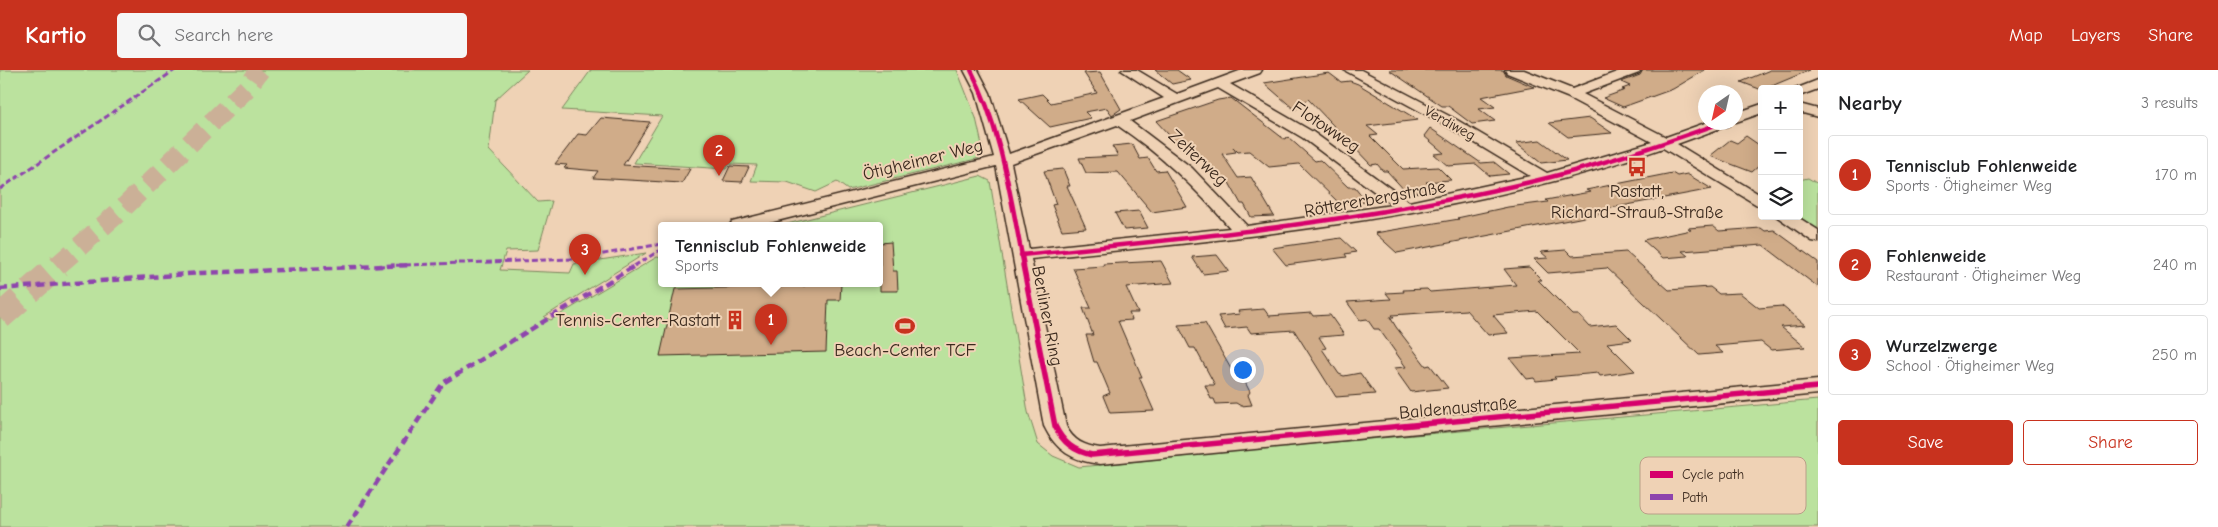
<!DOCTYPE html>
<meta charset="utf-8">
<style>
body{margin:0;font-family:"Comic Neue",sans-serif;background:#f6f6f6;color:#202124}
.controls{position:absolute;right:15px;top:15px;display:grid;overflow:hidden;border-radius:5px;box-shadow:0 5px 20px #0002}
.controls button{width:45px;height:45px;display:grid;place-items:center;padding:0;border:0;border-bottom:1px solid #e0e0e0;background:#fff;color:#202124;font:25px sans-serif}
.compass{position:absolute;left:1698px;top:15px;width:45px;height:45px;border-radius:50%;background:#fff;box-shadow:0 5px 20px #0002;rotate:214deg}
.you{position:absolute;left:1242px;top:299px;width:18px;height:18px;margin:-12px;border:4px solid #fff;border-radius:50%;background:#1a73e8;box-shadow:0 0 0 8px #1a73e833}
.badge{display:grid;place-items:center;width:32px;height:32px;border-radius:50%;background:#c8321e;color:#fff;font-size:16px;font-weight:700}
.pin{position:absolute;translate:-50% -41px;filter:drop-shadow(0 1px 2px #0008)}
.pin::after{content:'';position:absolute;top:26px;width:18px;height:15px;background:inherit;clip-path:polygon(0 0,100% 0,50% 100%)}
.popup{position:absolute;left:658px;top:152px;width:225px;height:65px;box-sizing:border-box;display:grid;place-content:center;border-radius:5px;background:#fff;filter:drop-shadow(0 1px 4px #0005);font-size:16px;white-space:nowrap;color:#757577}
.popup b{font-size:19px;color:#202124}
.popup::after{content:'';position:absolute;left:50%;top:100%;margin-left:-10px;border:10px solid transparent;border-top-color:#fff}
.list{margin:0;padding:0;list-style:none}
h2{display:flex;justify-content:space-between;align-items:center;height:65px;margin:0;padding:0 20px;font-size:21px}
h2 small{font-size:16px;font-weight:400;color:#757577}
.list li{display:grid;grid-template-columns:32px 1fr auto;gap:15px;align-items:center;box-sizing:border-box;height:80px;margin:0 10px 10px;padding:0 10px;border:1px solid #e0e0e0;border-radius:5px}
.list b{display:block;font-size:19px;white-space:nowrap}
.list p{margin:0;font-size:16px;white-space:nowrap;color:#757577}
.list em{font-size:16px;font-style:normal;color:#757577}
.actions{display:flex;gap:10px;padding:15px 20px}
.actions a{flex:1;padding:11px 0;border:1px solid #c8321e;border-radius:5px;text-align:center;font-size:18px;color:#c8321e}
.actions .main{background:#c8321e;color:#fff}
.icon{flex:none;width:28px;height:28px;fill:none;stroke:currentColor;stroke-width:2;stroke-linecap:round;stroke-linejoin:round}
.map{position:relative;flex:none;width:1818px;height:457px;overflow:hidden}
header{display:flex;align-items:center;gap:30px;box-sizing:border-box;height:70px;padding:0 25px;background:#c8321e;color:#fff}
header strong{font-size:24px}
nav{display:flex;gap:28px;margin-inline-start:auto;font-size:18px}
.search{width:350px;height:45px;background:#f6f6f6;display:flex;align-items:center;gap:12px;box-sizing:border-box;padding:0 18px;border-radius:5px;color:#757577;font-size:19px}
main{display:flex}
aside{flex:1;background:#fff}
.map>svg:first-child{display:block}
</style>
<header>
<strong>Kartio</strong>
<div class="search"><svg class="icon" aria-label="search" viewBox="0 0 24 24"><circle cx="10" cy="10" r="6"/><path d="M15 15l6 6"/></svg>Search here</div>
<nav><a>Map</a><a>Layers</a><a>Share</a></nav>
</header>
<main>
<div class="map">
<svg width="1818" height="457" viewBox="0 0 1818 457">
<rect width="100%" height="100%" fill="#efd2b5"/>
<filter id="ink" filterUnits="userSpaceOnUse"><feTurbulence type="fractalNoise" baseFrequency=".02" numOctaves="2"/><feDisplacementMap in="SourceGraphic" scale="10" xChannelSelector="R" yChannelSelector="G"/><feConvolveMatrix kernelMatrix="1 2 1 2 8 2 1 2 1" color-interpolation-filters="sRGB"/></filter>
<g filter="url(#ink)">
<g fill="#bbe29e" stroke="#7b865e">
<path d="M0,0H528L495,30L489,80L538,132L552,131L538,180L506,181L500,200L570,203L574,194L646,183L544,247L551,250L657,187L662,188V214H880V156H779L980,106L990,111L1028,342L1038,374L1053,386L1079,397L1288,376L1818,330V457H0Z"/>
<path d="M591,0H957L976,48L984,84L980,88L848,120L837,112L816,122L787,112L751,111L757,95L729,94L726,99L634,93L662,46L562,40Z"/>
<path d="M1808,108L1818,114V159L1798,146L1799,110Z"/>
</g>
<g fill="#d0ac89" stroke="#3b2a1e">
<path d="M1155,0H1177L1191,10L1172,14Z"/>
<path d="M1389,0H1503L1506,5L1534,17L1481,27L1495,37L1479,39L1495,51L1472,54L1448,36H1442Z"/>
<path d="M1643,0H1705L1673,19L1623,37L1603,28L1625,20L1622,19L1630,16L1621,12L1640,5Z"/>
<path d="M1770,0H1810L1762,20L1741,12Z"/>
<path d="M1100,2L1121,39L1112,45L1107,38L1085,42L1091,48L1050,57L1019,29L1042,24L1051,33L1097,23L1084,3Z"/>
<path d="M1329,3L1341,12L1350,11L1358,14L1418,50L1367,56L1378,65L1370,66L1403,99L1438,97L1451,110L1426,112L1435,121L1407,123L1387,101H1383L1377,94L1371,95L1308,29L1295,40L1264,13Z"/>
<path d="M1231,28L1284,69L1288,67L1315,91L1320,90L1348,117H1355L1367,132L1339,133L1299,94L1269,97L1249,81L1238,82L1233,77L1236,82L1222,84L1238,108L1251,107L1274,146L1251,147L1244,134H1241L1227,109H1216L1192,75L1180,77L1156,51L1218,30Z"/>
<path d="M601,48L650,52L623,95L690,99L682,113L593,108L598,101L564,98L567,95L555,94L578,64L587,65Z"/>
<path d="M1590,48L1612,63L1568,67L1549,53Z"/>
<path d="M1430,58L1481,93L1494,92L1509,104L1490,106L1476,94L1448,96L1434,84L1444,83L1424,66Z"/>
<path d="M1746,66L1762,77V93L1752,102L1710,86L1730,70L1737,73Z"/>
<path d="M1540,70L1567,90L1541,93L1516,73Z"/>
<path d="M1132,74L1140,89L1148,88L1156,101L1165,100L1187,137L1152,142L1118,102L1086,103L1079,88L1118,86L1112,76Z"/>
<path d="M730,96L749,97L742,112L723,111Z"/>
<path d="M1063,99L1070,116H1067L1086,158L1062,160L1052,135L1056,134L1044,101Z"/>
<path d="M1672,103L1677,106L1687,104L1712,119L1595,141L1600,144L1397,183L1375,163L1459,149L1457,148L1508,137L1548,132L1546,130L1590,122L1586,120Z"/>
<path d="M1139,141L1148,158L1124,160L1115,143Z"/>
<path d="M1713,156L1719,161L1761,158L1765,161L1774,160L1818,192V217L1763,175L1682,181L1688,186L1663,188L1643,170L1691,160L1688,158Z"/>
<path d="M1341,168L1356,182L1345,184L1347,187L1286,195L1272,178Z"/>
<path d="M891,172L893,201H897L898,221H880V173Z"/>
<path d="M1566,180L1572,186L1626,182L1669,220L1710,217L1719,224L1740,223L1759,238L1782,236L1805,255L1781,257L1805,277L1771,280L1761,272L1715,276L1723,283L1699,285L1607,198L1548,203L1534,189L1548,188L1541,182Z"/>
<path d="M1217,185L1229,201L1203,204L1192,187Z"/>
<path d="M1161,191L1173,213L1126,217L1138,243H1129L1132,250L1118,251L1142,307H1139L1154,341L1110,343L1103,326L1110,323L1097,292H1094L1086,265H1093L1083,238H1091L1073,198L1104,196L1103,194Z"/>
<path d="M1529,197L1542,210H1538L1573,245H1579L1590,257L1616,254L1632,270L1607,273L1635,301L1600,306L1598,303L1554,307L1556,309L1536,311L1534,308L1527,309L1510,288L1580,284L1537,241L1493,245L1508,263L1488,265L1466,240L1392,245L1394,247H1390L1396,257L1426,296L1430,295L1448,318L1411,322L1394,298L1406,297L1379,259H1374L1367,249L1360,250L1347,232L1391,229L1386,223L1404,222L1403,220L1427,219L1430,222L1516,215L1504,199Z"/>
<path d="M805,214H841L840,230H828L826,282L660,286L675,219L805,216Z"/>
<path d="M1264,239L1269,246L1311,243L1313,246L1330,245L1344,265L1319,267L1326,278L1322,279L1339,304L1344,306L1360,303L1375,324L1336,327L1294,260L1251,263L1247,257L1225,259L1218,246L1240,244L1238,241Z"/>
<path d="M1205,253L1239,313L1245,312L1250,322L1248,325L1252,335L1241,336L1236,333L1216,334L1214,329H1211L1205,315H1215L1195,278H1190L1178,255Z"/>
</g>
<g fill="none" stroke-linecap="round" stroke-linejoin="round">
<path stroke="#cbb097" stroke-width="20" stroke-dasharray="20 10" stroke-linecap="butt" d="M57,196L119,142L247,18L260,0"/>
<path stroke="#cbb097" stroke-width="26" stroke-dasharray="26 13" stroke-linecap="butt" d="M0,247L59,195"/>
<defs>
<g id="minor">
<path d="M964,0H978L990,23L1009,84L1164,28L1121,0H1137L1177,24L1242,0H1262L1260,3L1230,14L1313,62L1409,132L1530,106L1447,56L1344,0H1361L1457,50L1547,103L1652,72L1567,27L1507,3L1505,0H1524L1572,19L1622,0H1641L1639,3L1583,24L1666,67L1708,52H1731L1729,55L1677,74L1762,126V138L1663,78C1461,149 1244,168 1031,189L1066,356C1073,371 1085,376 1100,378L1818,310V324L1100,394C1073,391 1056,381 1044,356L996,96L757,156H729L732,152L994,87L976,23ZM1218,18L1303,68L1392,135L1247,156L1192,98L1130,51ZM1117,55C1160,84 1197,119 1230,158L1029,179L1011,93Z"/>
<path d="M1818,10V19L1799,26V19H1795Z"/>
<path d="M1762,34V43L1736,52V43Z"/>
<path d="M1799,34L1818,39V47L1799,42Z"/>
<path d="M1776,146H1796L1818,160V172L1812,171Z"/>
</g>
</defs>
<use href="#minor" stroke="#3b2a1e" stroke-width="3"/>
<use href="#minor" fill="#efd2b5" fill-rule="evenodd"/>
<g stroke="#8e44ad" stroke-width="3" stroke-dasharray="6 3" stroke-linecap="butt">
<path d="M0,119L175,0"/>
<path d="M378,196L574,189L662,174"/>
<path d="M634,196L662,179"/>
</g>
<g stroke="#8e44ad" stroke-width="4.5" stroke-dasharray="8 4.5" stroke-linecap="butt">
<path d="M0,219L200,203L411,195"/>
<path d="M347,457L443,313L636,195"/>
</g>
<defs>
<g id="cycleway-far1">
<path d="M971,0C1002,60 1011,131 1024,196"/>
<path d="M1021,185C1199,168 1377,150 1551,107C1610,92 1667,72 1724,52"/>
</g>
<path id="cycleway" d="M1023,195L1055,356C1063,373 1074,381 1092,385L1818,317"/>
</defs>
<use href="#cycleway-far1" stroke="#efd2b5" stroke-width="7"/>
<use href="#cycleway" stroke="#efd2b5" stroke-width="9"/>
<use href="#cycleway-far1" stroke="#d6006c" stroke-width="4.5"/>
<use href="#cycleway" stroke="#d6006c" stroke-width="5.5"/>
</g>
</g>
<defs>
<symbol id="bus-bare" viewBox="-9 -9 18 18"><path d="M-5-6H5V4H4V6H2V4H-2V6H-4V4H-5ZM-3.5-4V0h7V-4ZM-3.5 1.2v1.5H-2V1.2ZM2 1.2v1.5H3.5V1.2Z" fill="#c8321e" stroke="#efd2b5" stroke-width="2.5" paint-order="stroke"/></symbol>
<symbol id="building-bare" viewBox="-9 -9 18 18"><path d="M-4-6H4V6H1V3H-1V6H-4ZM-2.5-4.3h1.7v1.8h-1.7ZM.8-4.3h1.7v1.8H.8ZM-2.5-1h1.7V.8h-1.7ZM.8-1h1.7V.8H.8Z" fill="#c8321e" stroke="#efd2b5" stroke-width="2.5" paint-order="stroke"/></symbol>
<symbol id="stadium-bare" viewBox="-9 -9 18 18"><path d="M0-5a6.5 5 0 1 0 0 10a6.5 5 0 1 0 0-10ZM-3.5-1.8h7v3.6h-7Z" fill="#c8321e" stroke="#efd2b5" stroke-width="2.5" paint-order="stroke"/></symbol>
</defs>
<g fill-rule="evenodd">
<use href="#bus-bare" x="1623" y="83" width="28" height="28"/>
<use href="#building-bare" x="721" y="236" width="28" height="28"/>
<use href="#stadium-bare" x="891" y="242" width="28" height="28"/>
</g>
<g text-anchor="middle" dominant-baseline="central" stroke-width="4" stroke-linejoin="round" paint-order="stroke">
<g font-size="15" fill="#3b2a1e" stroke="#efd2b5">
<text transform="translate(1450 53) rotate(29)">Verdiweg</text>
</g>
<g font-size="18" fill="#3b2a1e" stroke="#efd2b5">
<text transform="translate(1326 57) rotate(34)">Flotowweg</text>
<text transform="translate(1198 88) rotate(43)">Zelterweg</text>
<text transform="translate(923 90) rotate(-14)">Ötigheimer Weg</text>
<text transform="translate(1375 129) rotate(-10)">Röttererbergstraße</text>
<text transform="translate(1047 246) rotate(79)">Berliner Ring</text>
<text transform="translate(1458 338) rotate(-5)">Baldenaustraße</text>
</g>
<g font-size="18" fill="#3b2a1e" stroke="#efd2b5">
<text x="1637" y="121">Rastatt,<tspan x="1637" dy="21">Richard-Strauß-Straße</tspan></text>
<text x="720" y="250" text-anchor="end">Tennis-Center-Rastatt</text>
<text x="905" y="280">Beach-Center TCF</text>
</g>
</g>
<rect x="1640" y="387" width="166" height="57" rx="8" fill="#efd2b5" stroke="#b9a088" stroke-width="1"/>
<rect x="1650" y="401" width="23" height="7" fill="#d6006c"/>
<rect x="1650" y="424" width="23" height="6" fill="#8e44ad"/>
<g font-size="14" fill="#3b2a1e">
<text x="1682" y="409">Cycle path</text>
<text x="1682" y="432">Path</text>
</g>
</svg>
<div class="controls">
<button>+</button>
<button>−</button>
<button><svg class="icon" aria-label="layers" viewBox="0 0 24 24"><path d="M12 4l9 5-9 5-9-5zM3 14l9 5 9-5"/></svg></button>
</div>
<svg class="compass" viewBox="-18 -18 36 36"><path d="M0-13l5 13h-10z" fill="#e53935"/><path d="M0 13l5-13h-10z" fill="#757577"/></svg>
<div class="you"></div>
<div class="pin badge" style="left:771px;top:275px">1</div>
<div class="popup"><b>Tennisclub Fohlenweide</b>Sports</div>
<div class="pin badge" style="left:719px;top:106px">2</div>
<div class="pin badge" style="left:585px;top:205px">3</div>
</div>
<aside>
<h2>Nearby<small>3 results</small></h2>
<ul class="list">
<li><span class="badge">1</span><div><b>Tennisclub Fohlenweide</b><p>Sports · Ötigheimer Weg</p></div><em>170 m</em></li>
<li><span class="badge">2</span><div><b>Fohlenweide</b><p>Restaurant · Ötigheimer Weg</p></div><em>240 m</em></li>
<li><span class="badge">3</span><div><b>Wurzelzwerge</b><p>School · Ötigheimer Weg</p></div><em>250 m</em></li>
</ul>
<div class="actions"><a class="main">Save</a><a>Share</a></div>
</aside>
</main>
